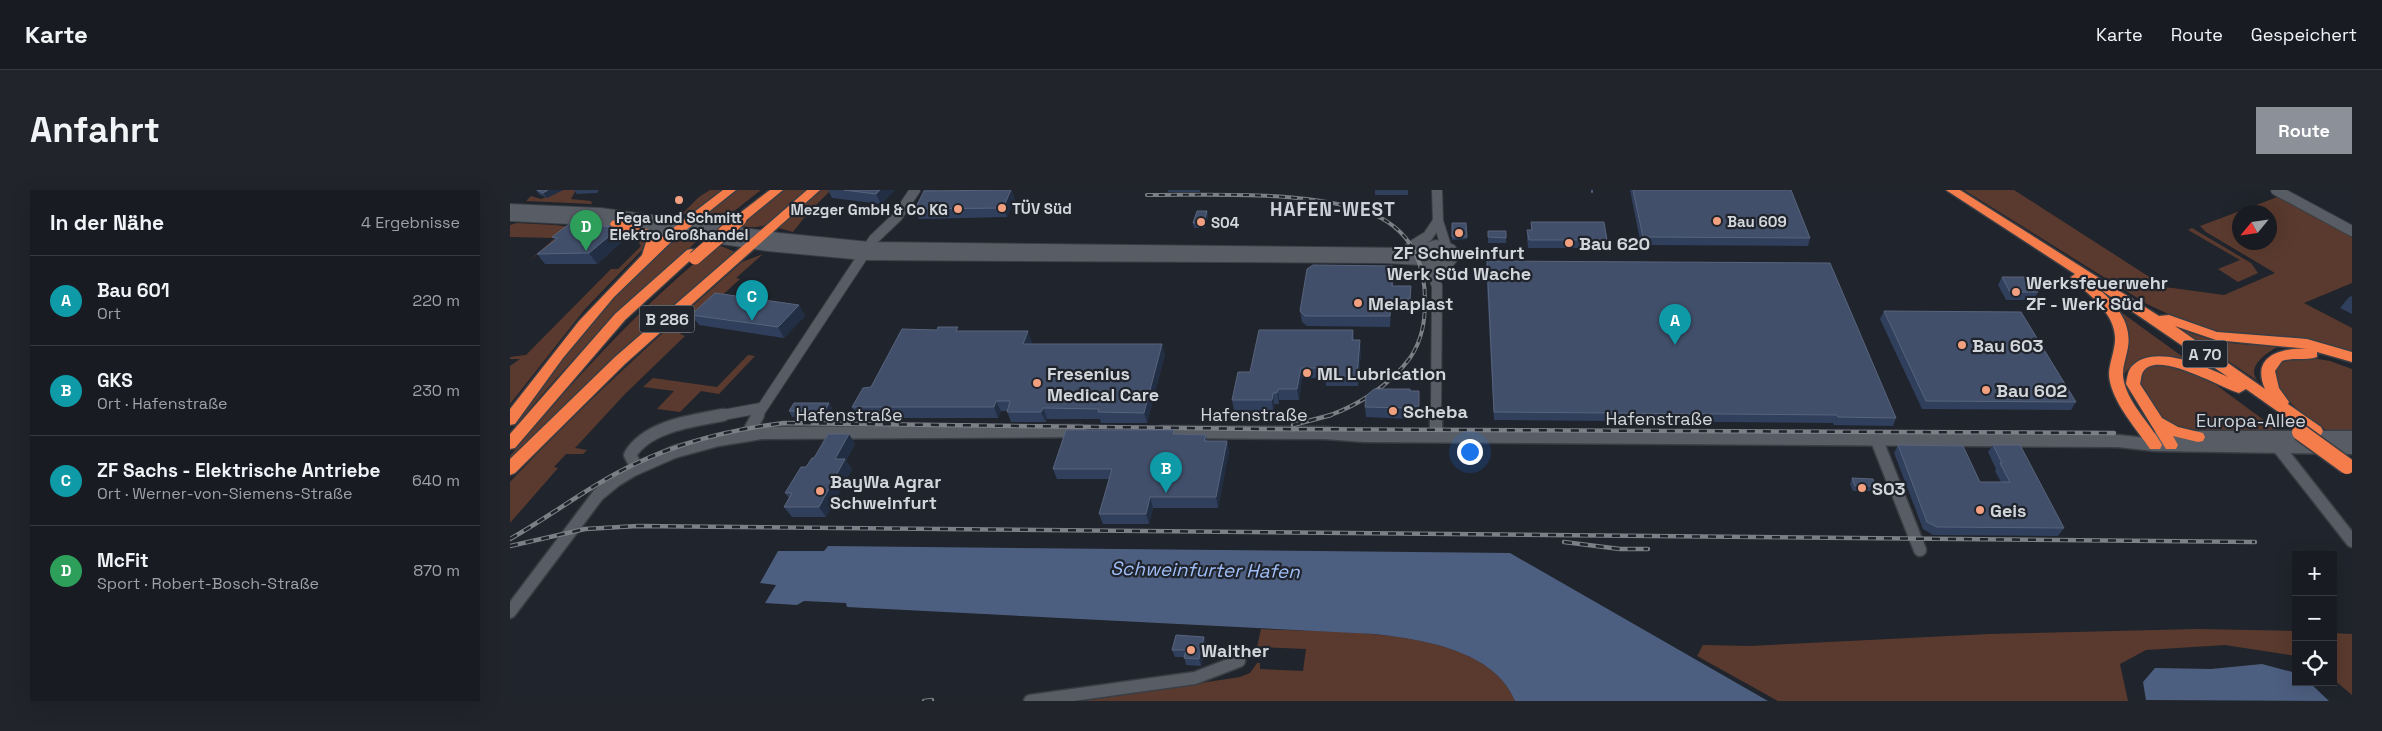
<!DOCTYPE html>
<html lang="de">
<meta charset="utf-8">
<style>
body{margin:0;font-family:"Space Grotesk",sans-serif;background:#21242a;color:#f1f3f6}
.controls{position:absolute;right:15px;bottom:15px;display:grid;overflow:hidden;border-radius:0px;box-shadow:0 5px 20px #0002}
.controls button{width:45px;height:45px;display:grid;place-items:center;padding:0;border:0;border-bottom:1px solid #36393f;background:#181b21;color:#f1f3f6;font:25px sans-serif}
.compass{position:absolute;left:1722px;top:15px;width:45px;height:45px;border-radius:50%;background:#181b21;box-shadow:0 5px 20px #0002;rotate:241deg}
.you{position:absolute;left:959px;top:261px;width:18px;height:18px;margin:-12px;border:4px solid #fff;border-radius:50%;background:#1a73e8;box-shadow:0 0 0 8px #1a73e833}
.badge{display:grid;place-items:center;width:32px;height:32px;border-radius:50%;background:#8c9099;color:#fff;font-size:16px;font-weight:700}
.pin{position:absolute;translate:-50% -41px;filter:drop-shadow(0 1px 2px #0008)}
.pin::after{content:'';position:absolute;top:26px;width:18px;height:15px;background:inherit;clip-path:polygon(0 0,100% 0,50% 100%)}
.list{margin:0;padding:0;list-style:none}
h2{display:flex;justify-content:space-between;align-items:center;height:65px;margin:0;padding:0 20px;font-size:21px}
h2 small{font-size:16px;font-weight:400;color:#9fa1a5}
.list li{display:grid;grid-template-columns:32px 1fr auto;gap:15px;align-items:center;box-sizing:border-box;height:90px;padding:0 20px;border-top:1px solid #36393f}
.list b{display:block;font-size:19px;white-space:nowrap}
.list p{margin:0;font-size:16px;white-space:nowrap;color:#9fa1a5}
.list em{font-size:16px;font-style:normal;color:#9fa1a5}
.icon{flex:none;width:28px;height:28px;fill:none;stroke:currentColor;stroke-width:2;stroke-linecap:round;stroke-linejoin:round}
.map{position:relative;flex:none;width:1842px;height:511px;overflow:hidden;border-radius:0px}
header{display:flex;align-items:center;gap:30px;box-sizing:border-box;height:70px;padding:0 25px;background:#181b21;border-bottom:1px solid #36393f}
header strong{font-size:24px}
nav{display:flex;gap:28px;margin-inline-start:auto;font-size:18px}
.intro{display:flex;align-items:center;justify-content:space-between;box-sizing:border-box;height:120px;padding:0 30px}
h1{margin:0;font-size:35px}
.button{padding:12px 22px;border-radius:0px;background:#8c9099;color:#fff;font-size:18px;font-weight:700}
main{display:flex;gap:30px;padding:0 30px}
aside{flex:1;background:#181b21;border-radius:0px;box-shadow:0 5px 20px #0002}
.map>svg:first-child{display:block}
</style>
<header>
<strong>Karte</strong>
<nav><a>Karte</a><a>Route</a><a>Gespeichert</a></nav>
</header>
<div class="intro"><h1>Anfahrt</h1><a class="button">Route</a></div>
<main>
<aside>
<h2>In der Nähe<small>4 Ergebnisse</small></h2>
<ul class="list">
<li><span class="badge" style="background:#0f9aa8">A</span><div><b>Bau 601</b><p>Ort</p></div><em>220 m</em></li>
<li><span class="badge" style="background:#0f9aa8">B</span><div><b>GKS</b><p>Ort · Hafenstraße</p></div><em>230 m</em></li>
<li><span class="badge" style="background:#0f9aa8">C</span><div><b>ZF Sachs - Elektrische Antriebe</b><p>Ort · Werner-von-Siemens-Straße</p></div><em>640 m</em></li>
<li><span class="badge" style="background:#2e9e5b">D</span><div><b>McFit</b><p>Sport · Robert-Bosch-Straße</p></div><em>870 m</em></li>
</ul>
</aside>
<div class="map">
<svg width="1842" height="511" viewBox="0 0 1842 511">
<rect width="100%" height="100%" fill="#20242c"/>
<g fill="#5a3a2e" fill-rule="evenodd">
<path d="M53,0H66L61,9L81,11L82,14L16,11L21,6L31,9Z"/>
<path d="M200,0H215L183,24H172L189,7Z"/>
<path d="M224,0H251L209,33L188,25Z"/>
<path d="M272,0H300C274,23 265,42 228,36Z"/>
<path d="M306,0H321L297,24L283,42L265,37Z"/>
<path d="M1454,0H1504L1655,97L1714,105L1765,83L1696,42L1690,36L1770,6L1842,45V93L1794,113L1842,138V162L1810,152L1723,145L1677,133L1637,114ZM1730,22H1760V52H1730Z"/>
<path d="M7,33L45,35L125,46L132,48L135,53L132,60L75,119L0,214V176L10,169H0V167L16,165L101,79H108L131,56L127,50L59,40L19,71L45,48L0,47V35Z"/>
<path d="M1682,38L1741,73L1748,83L1728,92L1708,79L1730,70L1678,40Z"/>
<path d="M157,50L186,52C124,106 62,167 9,232L2,235L83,126Z"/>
<path d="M206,55C215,56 219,61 228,62L0,274V266C63,191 130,117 206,55Z"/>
<path d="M253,64L226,88L230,89L170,144L175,146L115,204L65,258L77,260L73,264H56L44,277L48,278L0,333V292C73,214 152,143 232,72Z"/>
<path d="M1608,120L1684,175C1656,171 1628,158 1612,188C1611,155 1629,154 1608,120Z"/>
<path d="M1666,136C1698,154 1734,155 1769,156C1758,162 1735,176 1748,191Z"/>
<path d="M238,165L245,166L209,204L191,201L170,222L147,219L164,201L133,197L143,188L207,197Z"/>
<path d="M1797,167L1820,171L1842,179V243H1820L1787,219L1767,199L1763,179L1773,169Z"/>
<path d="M1657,174L1694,186L1770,242H1678L1653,234L1629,197L1628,183L1642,175Z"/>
<path d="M751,439C819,443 975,434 1005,511H573L730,487L740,483L747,473H750V479L793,481L796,459L747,457Z"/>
<path d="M1688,439L1786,441V466L1715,455L1636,460L1610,474L1618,511H1268L1187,466L1193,455L1240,456L1479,444Z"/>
<path d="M1823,443L1842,444V505L1823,489Z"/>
</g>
<g fill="#4d5f81">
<path d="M318,356L1000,363L1258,511H1005C985,460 910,449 864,444L337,417L336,413L294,411L287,415L255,413L266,395L250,393L268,361H314Z"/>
<path d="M1752,474L1786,483V492H1799L1819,511L1636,510L1633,492L1645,478L1701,479Z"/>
</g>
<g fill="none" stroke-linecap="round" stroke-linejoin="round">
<path stroke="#4d5f81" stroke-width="2" d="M1082,0V2"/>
<defs>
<g id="minor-far1">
<path d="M927,0L928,31L936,56"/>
<path d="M1766,0L1842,41"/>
<path d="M0,19L90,23L269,48L359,57L898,63L926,55L941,59L945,65L938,74L926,76L911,70L874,68L354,65L258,56L128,36L61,29L0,26"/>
<path d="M900,57L918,46L928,31"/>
<path d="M919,75L927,96L926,226"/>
<path d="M207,226L251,218"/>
<path d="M247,226L364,49L387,27L405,0"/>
</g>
<g id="minor">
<path d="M651,242L815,243L855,246L1608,251L1645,255L1842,258"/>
<path d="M237,245L248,225"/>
<path d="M926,246V225"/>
<path d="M1649,247H1842"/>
<path d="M1366,248L1410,360"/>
<path d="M1769,258L1842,351"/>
<path d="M127,278L120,265C137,236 182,231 213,225"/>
<path d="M0,422L88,305L105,291L123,280L164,262L208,250L251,243L570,241"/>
<path d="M520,511L685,488L729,471"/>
</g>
<g id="highway">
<path d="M213,0H226L161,52L104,107L53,168L5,234L0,235V219L69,131L132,65L137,49L102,37L100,34L102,31L106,30L143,41L149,49Z"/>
<path d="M260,0H273L234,32H226V26Z"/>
<path d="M297,0H310L115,174L5,283L0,285V269L105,167Z"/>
<path d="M1436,0H1450L1649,126L1659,125L1707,142L1797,149L1842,162V172L1807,162V167C1795,171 1784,167 1772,171L1765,181L1769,198L1779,212L1778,214L1811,237L1813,241L1811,245H1801L1736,199L1729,203C1711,198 1646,159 1633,182C1631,185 1631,191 1630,194L1652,228L1668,237L1693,243L1695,247L1693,251L1688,252L1663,246L1668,255L1666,259H1656L1616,194C1617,188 1618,180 1622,176C1644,153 1695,176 1718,187L1588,98C1607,115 1624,135 1617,162C1615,172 1611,181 1614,192C1620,216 1641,234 1652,255L1650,259H1640C1626,238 1606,217 1600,192C1597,180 1602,170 1604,158C1611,128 1583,108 1563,90L1561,87L1565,84ZM1665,136L1706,150L1799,159C1773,157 1740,165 1755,199Z"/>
<path d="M181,59L185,60L187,63L185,66L115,130L5,258L0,259V244L105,124L177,60Z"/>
</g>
</defs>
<use href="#minor-far1" stroke="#3a3e44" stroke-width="12"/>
<use href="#minor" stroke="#3a3e44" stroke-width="15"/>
<use href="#highway" stroke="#3a3e44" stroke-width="3"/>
<use href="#minor-far1" stroke="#585d65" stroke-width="10"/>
<use href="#minor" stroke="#585d65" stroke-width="12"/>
<use href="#highway" fill="#f47d4b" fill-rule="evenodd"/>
<defs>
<path id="rail-far1" d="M637,5C705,5 803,0 865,25C902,42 915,73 915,111C915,132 912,150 900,168C880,195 849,215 818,226"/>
<g id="rail">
<path d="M783,235L821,225"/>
<path d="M0,349C37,328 70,303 107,283C159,255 215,240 274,233L753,239L1604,243"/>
<path d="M1054,352L1110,359H1138"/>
<path d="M0,356L75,339L128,336L1745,352"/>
<path d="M414,511L422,510"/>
</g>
</defs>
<use href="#rail-far1" stroke="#7c7f86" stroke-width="4"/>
<use href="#rail" stroke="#7c7f86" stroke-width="4.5"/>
<use href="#rail-far1" stroke="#20242c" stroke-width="2" stroke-dasharray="6" stroke-linecap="butt"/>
<use href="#rail" stroke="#20242c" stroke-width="2.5" stroke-dasharray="8" stroke-linecap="butt"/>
<defs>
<path id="highway-bridge-far1" d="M185,68L230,29"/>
<path id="highway-bridge" d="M1790,242L1837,276"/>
</defs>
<use href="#highway-bridge-far1" stroke="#3a3e44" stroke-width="15" stroke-linecap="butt"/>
<use href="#highway-bridge" stroke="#3a3e44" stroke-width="19" stroke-linecap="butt"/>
<use href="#highway-bridge-far1" stroke="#f47d4b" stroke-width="13"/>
<use href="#highway-bridge" stroke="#f47d4b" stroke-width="16"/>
</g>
<g fill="#303f5c">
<path d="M26,0H53L37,8L29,4Z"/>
<path d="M64,0H89L87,3L67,4Z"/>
<path d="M318,0H385L371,14L322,8Z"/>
<path d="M413,0H428L427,1L505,9L497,27L409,29L405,19L414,2Z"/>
<rect x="658" y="0" width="32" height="2"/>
<rect x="865" y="0" width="33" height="5"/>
<path d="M1120,0H1281L1300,48L1298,56L1131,55Z"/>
<path d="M697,21L698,27L695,38H684L683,33Z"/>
<path d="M1021,32L1097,50L1096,58H1018L1017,48V40H1021Z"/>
<path d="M942,33H956L957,49L942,50Z"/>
<path d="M978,41L996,48V53H978Z"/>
<path d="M42,47L116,48L87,74H35L27,64L45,50Z"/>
<path d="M977,71L1386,228L1383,236L1324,235L1323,233L984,230L976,78Z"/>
<path d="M884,86L883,96H901V120L881,119L880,137L797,136L792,132L790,121Z"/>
<path d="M1492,87L1528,102L1524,110H1496L1488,95Z"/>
<path d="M1842,106V124L1830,118L1839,107Z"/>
<path d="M289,115L295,126L274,148L189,135L181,125Z"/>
<path d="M1374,121L1566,212L1561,220L1412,219L1370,129Z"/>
<path d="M843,140L844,150L851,161L848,196H816L815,188H792L789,210H769V214H764L763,221L724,220L722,210L740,182Z"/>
<path d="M450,141L522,152L521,154L655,164L637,233H591L590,229H537L536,232H501L497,221H491L488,228H348L342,217L361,197Z"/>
<path d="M900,201H909V226L900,227V229L856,227L855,217Z"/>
<path d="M319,213L322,218L317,227H282L279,221Z"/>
<path d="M665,244L696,245L697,251H717L719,261L708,318H643L639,334H593L589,324L599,289H547L543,279Z"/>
<path d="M345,254L336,271L342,279L316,327H282L274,317L279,308L275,303L296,277L304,268Z"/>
<path d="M1388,255L1470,292H1491L1485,281L1486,279L1478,262L1483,255L1554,338L1548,346L1423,345L1413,339L1384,263Z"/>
<path d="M1342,288L1366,296L1363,301H1343L1340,294Z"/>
<path d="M694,447L696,454L691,476L676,475L674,467H665L662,460Z"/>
</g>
<g fill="#222e43">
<path d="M38,0H53L37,8L33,3Z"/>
<path d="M370,0H385L371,14L366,4Z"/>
<path d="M502,0L505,9L497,27L493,18Z"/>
<path d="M697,21L698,27L695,38L694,33Z"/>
<path d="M109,38L116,48L87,74L79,63Z"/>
<path d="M881,109V119L880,137V126Z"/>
<path d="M289,115L295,126L274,148L268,137Z"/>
<path d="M518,141L522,152L517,164L513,154Z"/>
<path d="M850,150L851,161L848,196L847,186Z"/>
<path d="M652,154L655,164L637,233L634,223Z"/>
<path d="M791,178L792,188L789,210L787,199Z"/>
<path d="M768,199L769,210V214L767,203Z"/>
<path d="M763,203L764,214L763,221L762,210Z"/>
<path d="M486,211L491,221L488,228L484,217Z"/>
<path d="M319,213L322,218L317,227L314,222Z"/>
<path d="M533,218L537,229L536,232L531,222Z"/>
<path d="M339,244L345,254L336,271L342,279L316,327L309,317L325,269Z"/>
<path d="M717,251L719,261L708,318L706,307Z"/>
<path d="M640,307L643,318L639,334L636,324Z"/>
<path d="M694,447L696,454L691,476L689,469Z"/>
</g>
<g fill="#424f6a" stroke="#58647c">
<path d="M27,0H38L33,3Z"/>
<path d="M334,0H370L366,4Z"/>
<path d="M501,0L493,18L405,19L414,1Z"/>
<path d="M1123,0H1281L1300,48L1133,47Z"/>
<path d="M687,21H697L694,33H683Z"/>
<path d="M62,32L109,38L79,63L27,64L48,48L42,47Z"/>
<path d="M1021,32H1094L1097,50H1019L1017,40H1022Z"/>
<path d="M942,33H956L957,47H942Z"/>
<path d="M978,41H996V48L978,47Z"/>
<path d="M977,71L1320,73L1386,228L1328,227L1327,225L984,222Z"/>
<path d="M803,75L883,76L882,96H901L900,109H881L880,126H795L790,121L797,79Z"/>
<path d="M1492,87H1519L1528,102H1500Z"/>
<path d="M205,103L289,115L268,137L181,125Z"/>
<path d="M1374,121L1511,122L1566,212L1416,211Z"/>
<path d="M428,137H448L446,141H518L513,154H652L634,223L588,222L589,219L533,218L531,222H497L500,211H486L484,217H342L353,198L361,197L392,139L427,140Z"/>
<path d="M749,140H843L842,150H850L847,186H815L816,178H791L787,199H768L767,203H763L762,210H722L728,182H740Z"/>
<path d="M864,199H900V201H909V216H900V218L855,217L856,206Z"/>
<path d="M284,213H319L314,222L279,221Z"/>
<path d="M556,240H664L663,244L696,245L694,251H717L706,307H640L636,324H589L602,279H543Z"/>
<path d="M318,244H339L325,269H335L309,317H274L282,303H275L291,277H296L302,268H304Z"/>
<path d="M1388,255L1453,256L1470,292H1500L1490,273H1492L1483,255H1510L1554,338L1427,337L1417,332Z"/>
<path d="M1342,288L1363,289L1366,296H1345Z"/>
<path d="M666,445L694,447L689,469L674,468L676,460H662Z"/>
</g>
<g fill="#f2a080" stroke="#20242c" stroke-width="2">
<circle cx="169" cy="10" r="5"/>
<circle cx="492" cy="18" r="5"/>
<circle cx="448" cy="19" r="5"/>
<circle cx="1207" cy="31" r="5"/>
<circle cx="691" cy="32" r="5"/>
<circle cx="949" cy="43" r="5"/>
<circle cx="1059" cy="53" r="5"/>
<circle cx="1506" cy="102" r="5"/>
<circle cx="848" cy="113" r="5"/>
<circle cx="1452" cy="155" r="5"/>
<circle cx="797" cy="183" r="5"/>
<circle cx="527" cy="193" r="5"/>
<circle cx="1476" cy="200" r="5"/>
<circle cx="883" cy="221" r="5"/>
<circle cx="1352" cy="298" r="5"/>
<circle cx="310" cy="301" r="5"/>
<circle cx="1470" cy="320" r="5"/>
<circle cx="681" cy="460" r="5"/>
</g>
<g text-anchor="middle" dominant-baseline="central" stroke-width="4.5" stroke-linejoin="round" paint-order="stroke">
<g font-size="15" font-weight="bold" fill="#d2d5da" stroke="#20242c" text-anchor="start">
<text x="502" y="18">TÜV Süd</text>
<text x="438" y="19" text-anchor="end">Mezger GmbH &amp; Co KG</text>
<text x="169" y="27" text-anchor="middle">Fega und Schmitt<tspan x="169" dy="17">Elektro Großhandel</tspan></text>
<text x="1217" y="31">Bau 609</text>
<text x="701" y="32">S04</text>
</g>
<g fill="#20242c" stroke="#9da0a6" stroke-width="1">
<rect x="129.5" y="115.5" width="55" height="27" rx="4"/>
<rect x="1672.5" y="150.5" width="45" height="27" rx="4"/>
</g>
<g font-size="16" font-weight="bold" fill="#d2d5da">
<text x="157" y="129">B 286</text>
<text x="1695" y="164">A 70</text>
</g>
<g font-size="18" font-weight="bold" fill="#d2d5da" stroke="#20242c" text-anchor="start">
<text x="1069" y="53">Bau 620</text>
<text x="949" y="62" text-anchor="middle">ZF Schweinfurt<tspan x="949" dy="21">Werk Süd Wache</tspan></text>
<text x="1516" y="92">Werksfeuerwehr<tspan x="1516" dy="21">ZF - Werk Süd</tspan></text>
<text x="858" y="113">Melaplast</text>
<text x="1462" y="155">Bau 603</text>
<text x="537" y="183">Fresenius<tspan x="537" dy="21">Medical Care</tspan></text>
<text x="807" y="183">ML Lubrication</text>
<text x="1486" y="200">Bau 602</text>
<text x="893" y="221">Scheba</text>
<text x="320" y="291">BayWa Agrar<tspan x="320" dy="21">Schweinfurt</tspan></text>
<text x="1362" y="298">S03</text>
<text x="1480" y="320">Geis</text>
<text x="691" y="460">Walther</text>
</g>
<g font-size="18" fill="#d2d5da" stroke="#20242c">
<text x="339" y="224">Hafenstraße</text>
<text x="744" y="224">Hafenstraße</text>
<text x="1149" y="228">Hafenstraße</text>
<text x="1741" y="230">Europa-Allee</text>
</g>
<g font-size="19" font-weight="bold" letter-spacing="1" fill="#ccd2dc" stroke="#20242c">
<text x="823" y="19">HAFEN-WEST</text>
</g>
<g font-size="19" font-style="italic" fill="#a0bff9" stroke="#20242c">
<text transform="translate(695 380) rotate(1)">Schweinfurter Hafen</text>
</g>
</g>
</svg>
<div class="controls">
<button>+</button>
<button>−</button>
<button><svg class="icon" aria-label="locate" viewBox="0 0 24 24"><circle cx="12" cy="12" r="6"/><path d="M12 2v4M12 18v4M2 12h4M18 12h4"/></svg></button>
</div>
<svg class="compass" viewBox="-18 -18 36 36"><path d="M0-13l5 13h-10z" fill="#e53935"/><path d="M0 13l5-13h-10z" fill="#9fa1a5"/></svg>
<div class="you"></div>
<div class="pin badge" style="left:1165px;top:155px;background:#0f9aa8">A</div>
<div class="pin badge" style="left:656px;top:303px;background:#0f9aa8">B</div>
<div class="pin badge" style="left:242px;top:131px;background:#0f9aa8">C</div>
<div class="pin badge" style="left:76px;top:61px;background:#2e9e5b">D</div>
</div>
</main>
